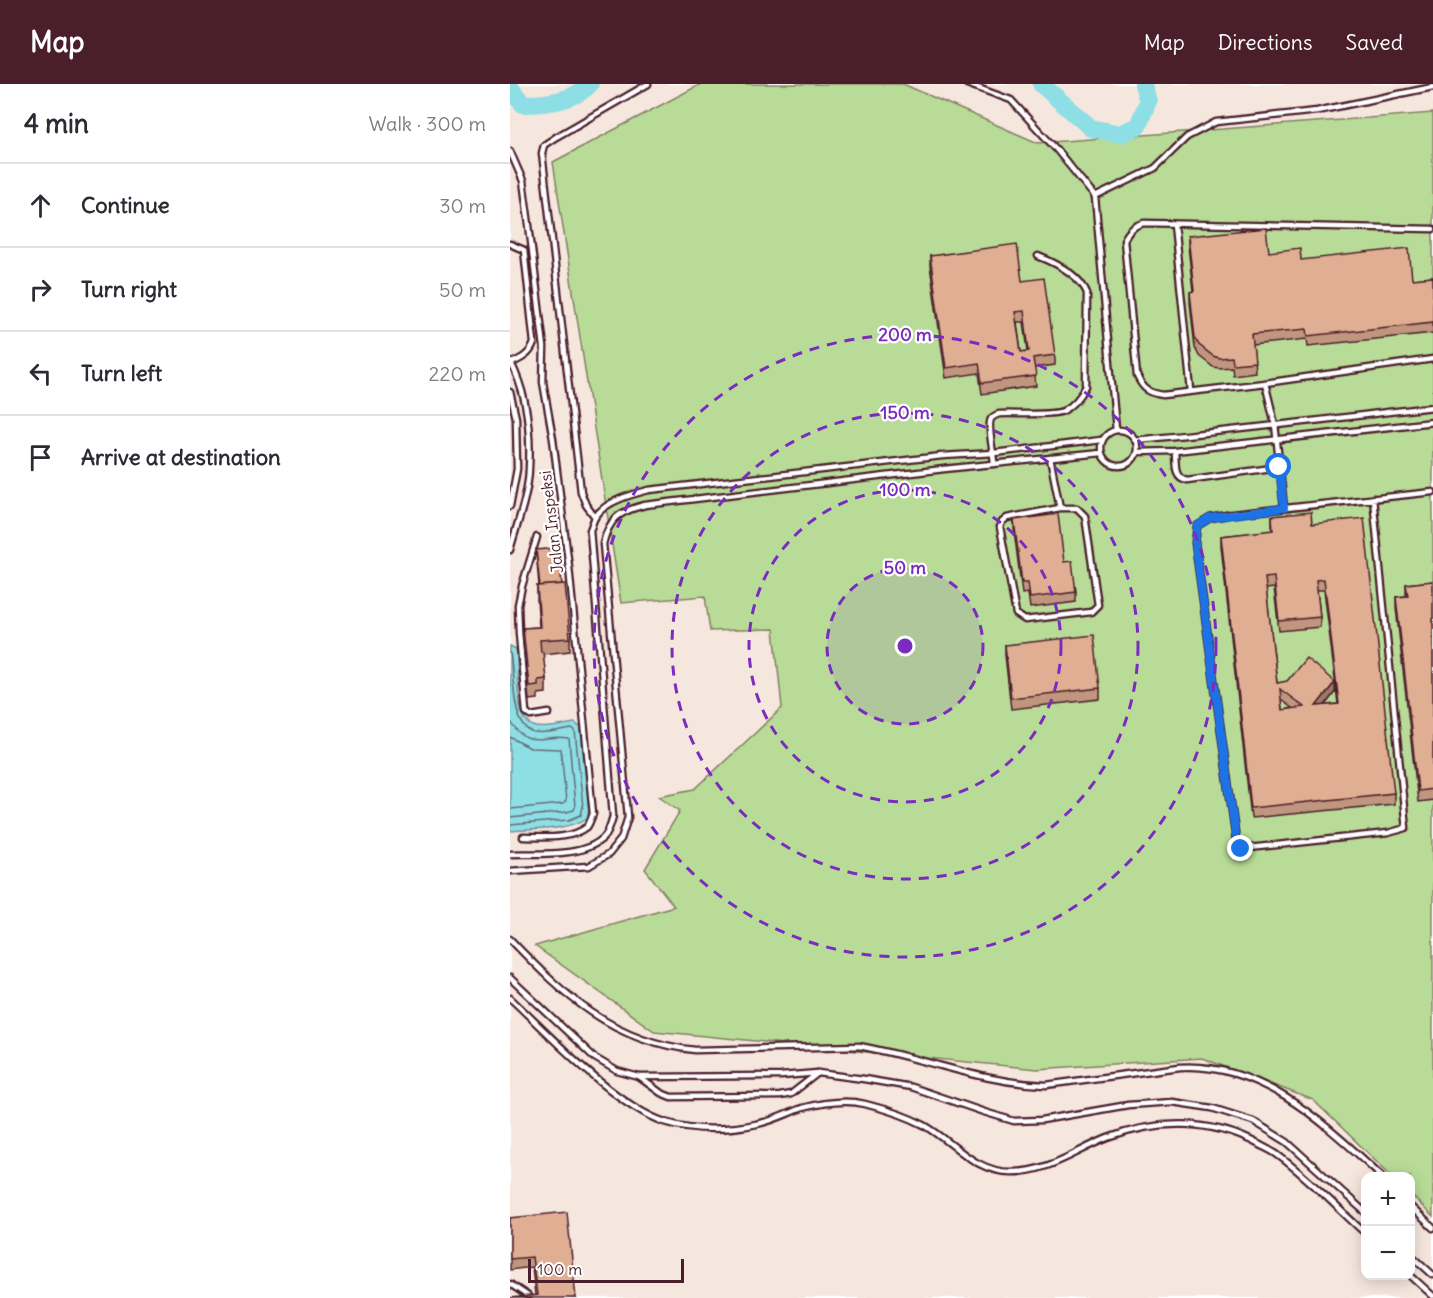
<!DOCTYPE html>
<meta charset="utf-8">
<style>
body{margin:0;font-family:Delius,sans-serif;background:#f2f2f3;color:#2b2b33}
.controls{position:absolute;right:18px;bottom:18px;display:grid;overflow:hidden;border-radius:12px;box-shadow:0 3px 15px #0003}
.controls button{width:54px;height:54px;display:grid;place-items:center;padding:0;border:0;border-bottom:2px solid #e1e1e2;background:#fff;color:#2b2b33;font:30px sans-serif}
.scale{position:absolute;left:18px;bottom:15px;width:156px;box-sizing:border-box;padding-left:6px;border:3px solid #4a1f2b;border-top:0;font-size:16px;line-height:21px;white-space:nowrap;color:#4a1f2b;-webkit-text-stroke:4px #fff;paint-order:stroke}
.stop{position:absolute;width:18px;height:18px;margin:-14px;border:4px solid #1a73e8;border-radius:50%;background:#fff}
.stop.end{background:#1a73e8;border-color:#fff;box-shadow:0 2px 6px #0008}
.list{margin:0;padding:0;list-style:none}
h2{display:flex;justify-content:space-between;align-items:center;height:78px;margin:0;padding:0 24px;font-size:26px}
h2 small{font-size:20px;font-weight:400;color:#7c7c81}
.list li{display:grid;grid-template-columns:39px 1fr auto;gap:18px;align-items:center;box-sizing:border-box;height:84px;padding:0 24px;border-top:2px solid #e1e1e2}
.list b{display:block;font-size:22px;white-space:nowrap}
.list em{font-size:20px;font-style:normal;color:#7c7c81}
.icon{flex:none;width:33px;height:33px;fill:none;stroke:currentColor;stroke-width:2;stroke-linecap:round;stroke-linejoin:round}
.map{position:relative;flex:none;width:923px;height:1214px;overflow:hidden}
header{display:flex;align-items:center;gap:36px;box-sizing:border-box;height:84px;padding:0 30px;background:#4a1f2b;color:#fff}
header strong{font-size:28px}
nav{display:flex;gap:33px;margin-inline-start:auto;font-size:21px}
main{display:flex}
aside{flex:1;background:#fff}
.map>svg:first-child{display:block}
</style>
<header>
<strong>Map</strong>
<nav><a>Map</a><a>Directions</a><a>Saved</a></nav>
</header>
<main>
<aside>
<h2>4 min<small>Walk · 300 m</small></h2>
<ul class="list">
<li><svg class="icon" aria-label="ahead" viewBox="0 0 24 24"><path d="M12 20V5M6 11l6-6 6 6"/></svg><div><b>Continue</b></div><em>30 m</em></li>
<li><svg class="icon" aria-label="right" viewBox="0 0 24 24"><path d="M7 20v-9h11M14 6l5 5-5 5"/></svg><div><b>Turn right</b></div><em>50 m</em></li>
<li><svg class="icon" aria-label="left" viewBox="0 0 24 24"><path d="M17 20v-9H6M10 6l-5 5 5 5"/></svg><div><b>Turn left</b></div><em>220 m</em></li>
<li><svg class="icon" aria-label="arrive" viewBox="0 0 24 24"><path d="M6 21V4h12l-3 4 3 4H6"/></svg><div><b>Arrive at destination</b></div></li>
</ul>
</aside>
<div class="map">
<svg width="923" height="1214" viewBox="0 0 923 1214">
<rect width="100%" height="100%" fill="#fff"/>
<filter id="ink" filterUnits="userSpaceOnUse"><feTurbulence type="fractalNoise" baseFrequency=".0167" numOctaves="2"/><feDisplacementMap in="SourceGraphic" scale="12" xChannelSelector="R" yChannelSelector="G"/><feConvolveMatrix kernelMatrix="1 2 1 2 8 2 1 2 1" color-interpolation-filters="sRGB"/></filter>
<g filter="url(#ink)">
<path fill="#f6e7de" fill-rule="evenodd" d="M0,0H923V1214H0ZM856,1092H900V1192H856Z"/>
<path fill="#b8dc97" stroke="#817e61" stroke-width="1.5" d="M191,0H393L528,59L923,29V1133L901,1111L900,1092H882L803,1016L692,974L527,985L144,947L25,862L164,822L135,785L170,727L149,712L185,705L272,624L264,545L200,547L195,512L111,519L43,78Z"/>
<path fill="#8edfe5" stroke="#73929b" stroke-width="1.5" d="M0,562L6,565C10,584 1,638 27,643C39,645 53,641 65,639L70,643L72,650L79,724L77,734C59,747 22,745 0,747Z"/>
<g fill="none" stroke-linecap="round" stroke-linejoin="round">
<g stroke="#656c75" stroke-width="1.5">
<path d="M0,569C5,590 0,642 24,649C36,651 50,647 62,645L65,647L73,723L71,731L59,736L0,741"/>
<path d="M0,636C19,669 33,650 59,655L65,723L64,726L57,728L0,734"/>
<path d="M0,653L20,664L51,665L56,717L53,720L0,725"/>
</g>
<g stroke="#8edfe5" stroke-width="18">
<path d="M531,0L581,44L610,50L628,42L638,17L633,0"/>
<path d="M0,4L13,20C35,20 65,17 80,0"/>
</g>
<defs>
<g id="service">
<path d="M457,0L501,16L546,65L585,113L606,346"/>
<path d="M0,67L13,97L19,141L34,263L33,298L43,355L59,483L83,730C81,734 80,739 77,743C61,756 32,753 13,753"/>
<path d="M585,113L645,84L677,53L706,38L807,27L923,3"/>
<path d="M664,140L681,307"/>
<path d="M0,160L14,166L24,259C20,271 11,275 0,280"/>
<path d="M0,277C17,309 21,349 19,385C18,412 7,440 0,466"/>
<path d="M755,299L923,275"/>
<path d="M0,308L6,334L7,385L0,422"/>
<circle cx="609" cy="364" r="18"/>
<path d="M625,356C725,347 824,334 923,323"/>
<path d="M665,367C666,379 663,393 677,396L769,383"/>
<path d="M627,368L665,367L923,338"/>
<path d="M540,374L550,424L497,434L492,438L490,443L506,530L515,536L581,528L588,521L575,432L567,424H550"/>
<path d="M484,380C484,371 477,341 481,335C482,333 486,331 489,330C504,329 541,332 553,327C563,322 571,312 576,302L577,209C569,190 546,179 528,172"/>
<path d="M863,414L896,744L878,749L729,765L727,763L685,459L687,442L700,434L722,430L923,408"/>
<path d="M774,424L765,340L755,299L653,311C639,309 633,305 627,292L614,156C619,146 624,142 634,139L923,145"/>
<path d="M85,433L76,421L71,408L32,69L34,61L46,53L138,0"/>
<path d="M27,453L12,502L8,521L9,549L16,628L21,632L39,629"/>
<path d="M0,770C28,769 74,774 94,753C99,748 101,739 103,732L80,446C82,442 83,436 86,432C96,417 123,410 139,406L432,372L484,369L591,356"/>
<path d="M0,787L79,782L99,770L111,755L118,733L93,460C99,434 110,427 135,421L434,385L591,369"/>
<path d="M0,855C54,912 104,958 185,966L349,962C412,973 471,999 536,1001L670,983C752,978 816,1041 872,1092"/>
<path d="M0,894L85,974L107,987L129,993L271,992L308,989L354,995L401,1003L474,1028L504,1037L532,1036L618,1021L662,1018L702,1024L743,1037L777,1058L856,1129"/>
<path d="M0,914C40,951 104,1021 155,1038C185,1047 220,1046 251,1039C265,1036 278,1029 292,1024C311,1019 335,1015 355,1020C375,1025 395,1031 414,1041C443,1057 465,1089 502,1088C539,1088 565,1067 598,1054C647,1035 701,1035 748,1060C755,1064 763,1067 769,1072C800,1095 827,1124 856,1150"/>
<path d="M129,993L151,1009L161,1013L270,1012L281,1010L308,989"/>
<path d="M900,1122L923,1144"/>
<path d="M900,1170L923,1191"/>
<path d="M900,1191L923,1212"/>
<path d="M0,1200L18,1212"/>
</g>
</defs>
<use href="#service" stroke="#4a1f2b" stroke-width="9"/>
<use href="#service" stroke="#fff" stroke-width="4.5"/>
</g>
<g fill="#c1967e" stroke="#4a1f2b" stroke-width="1.5" fill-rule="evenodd">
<path d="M678,152L759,168L791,176L902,195L923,193V249L798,262L797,255L743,261L745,288L723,291L722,283L709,284L703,283L689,272L685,264L680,218V208L683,207L678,162Z"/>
<path d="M420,172L512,197L545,271V281L524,284L526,302L472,310L469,289L436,294L420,182ZM507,238H514L518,267L511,268Z"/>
<path d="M762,432L802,440L884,709V720L741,734L711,462V452L762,447ZM764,504L769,547L810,543V533L807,506H814L828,620L815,621L825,608L767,599L756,505ZM771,616L782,624L772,626Z"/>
<path d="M504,436L554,478L566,508V518L520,524L518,509L512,510L504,446Z"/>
<path d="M26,466L52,500L60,554V567L33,570L36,595V609L28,610V615L19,616L13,558V544L29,543L27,516V502H29Z"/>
<path d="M923,497V716L908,718L886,524V513L896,512V500Z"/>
<path d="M495,561L590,604V615L501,625L495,571Z"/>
<path d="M0,1134L66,1214L25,1211L22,1183L0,1186Z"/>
</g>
<path fill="#9d7a66" stroke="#4a1f2b" stroke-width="1.5" d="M825,598V608L806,633V622Z"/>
<g fill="#e0ae92" stroke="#4a1f2b" stroke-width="1.5" fill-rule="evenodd">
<path d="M756,144L759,168L790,164L791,176L899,164L902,195L923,193V238L798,252L797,245L742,250L745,278L723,280L722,273L709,274L703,272L689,261L685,254L680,208L684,207L678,152Z"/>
<path d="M507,160L512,197L534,194L545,271L523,274L526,292L472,299L469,279L436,284L420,172ZM514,227L519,267L511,268L505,228Z"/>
<path d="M801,428L802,440L854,434L884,709L741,724L711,452L763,446L762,432ZM764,493L769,537L810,533L806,496L814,495L829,620L806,622L825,598L796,574L777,597L767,599L755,494ZM770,605L794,623L772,626Z"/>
<path d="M548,430L554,478L562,477L566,508L520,514L518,499H512L504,436Z"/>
<path d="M48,464L52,500L30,502L26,466Z"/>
<path d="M923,497V705L908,707L886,513L898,512L896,500Z"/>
<path d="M55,500L60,554L30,556L31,568H33L36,595L28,596V601L19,602L13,544L30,543L27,502Z"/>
<path d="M584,551L590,604L501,614L495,561Z"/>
<path d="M57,1128L66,1214H0L27,1211L22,1173L0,1175V1134Z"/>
</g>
</g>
<g fill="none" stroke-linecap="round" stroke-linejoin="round" filter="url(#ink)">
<path stroke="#1a73e8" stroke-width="8" d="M731,765L727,763L685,459L687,442L700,434L774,424L769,383"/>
</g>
<circle cx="395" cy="562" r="78" fill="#7b2cbf" fill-opacity=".12"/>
<g fill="none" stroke="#7b2cbf" stroke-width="3" stroke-dasharray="10 8">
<circle cx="395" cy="562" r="78"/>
<circle cx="395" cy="562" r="156"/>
<circle cx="395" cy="562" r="233"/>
<circle cx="395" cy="562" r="311"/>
</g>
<g text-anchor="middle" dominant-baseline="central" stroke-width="4.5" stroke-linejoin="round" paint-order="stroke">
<g font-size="16" fill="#4a1f2b" stroke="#fff">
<text transform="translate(41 438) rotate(-97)">Jalan Inspeksi</text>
</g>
</g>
<circle cx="395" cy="562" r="9" fill="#7b2cbf" stroke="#fff" stroke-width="3"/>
<g font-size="18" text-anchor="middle" font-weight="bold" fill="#7b2cbf" stroke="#fff" stroke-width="4.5" stroke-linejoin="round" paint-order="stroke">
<text x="395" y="257">200 m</text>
<text x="395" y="335">150 m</text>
<text x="395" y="412">100 m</text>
<text x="395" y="490">50 m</text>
</g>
</svg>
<div class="controls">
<button>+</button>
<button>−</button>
</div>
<div class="scale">100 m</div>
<div class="stop" style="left:769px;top:383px"></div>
<div class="stop end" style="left:731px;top:765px"></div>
</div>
</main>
